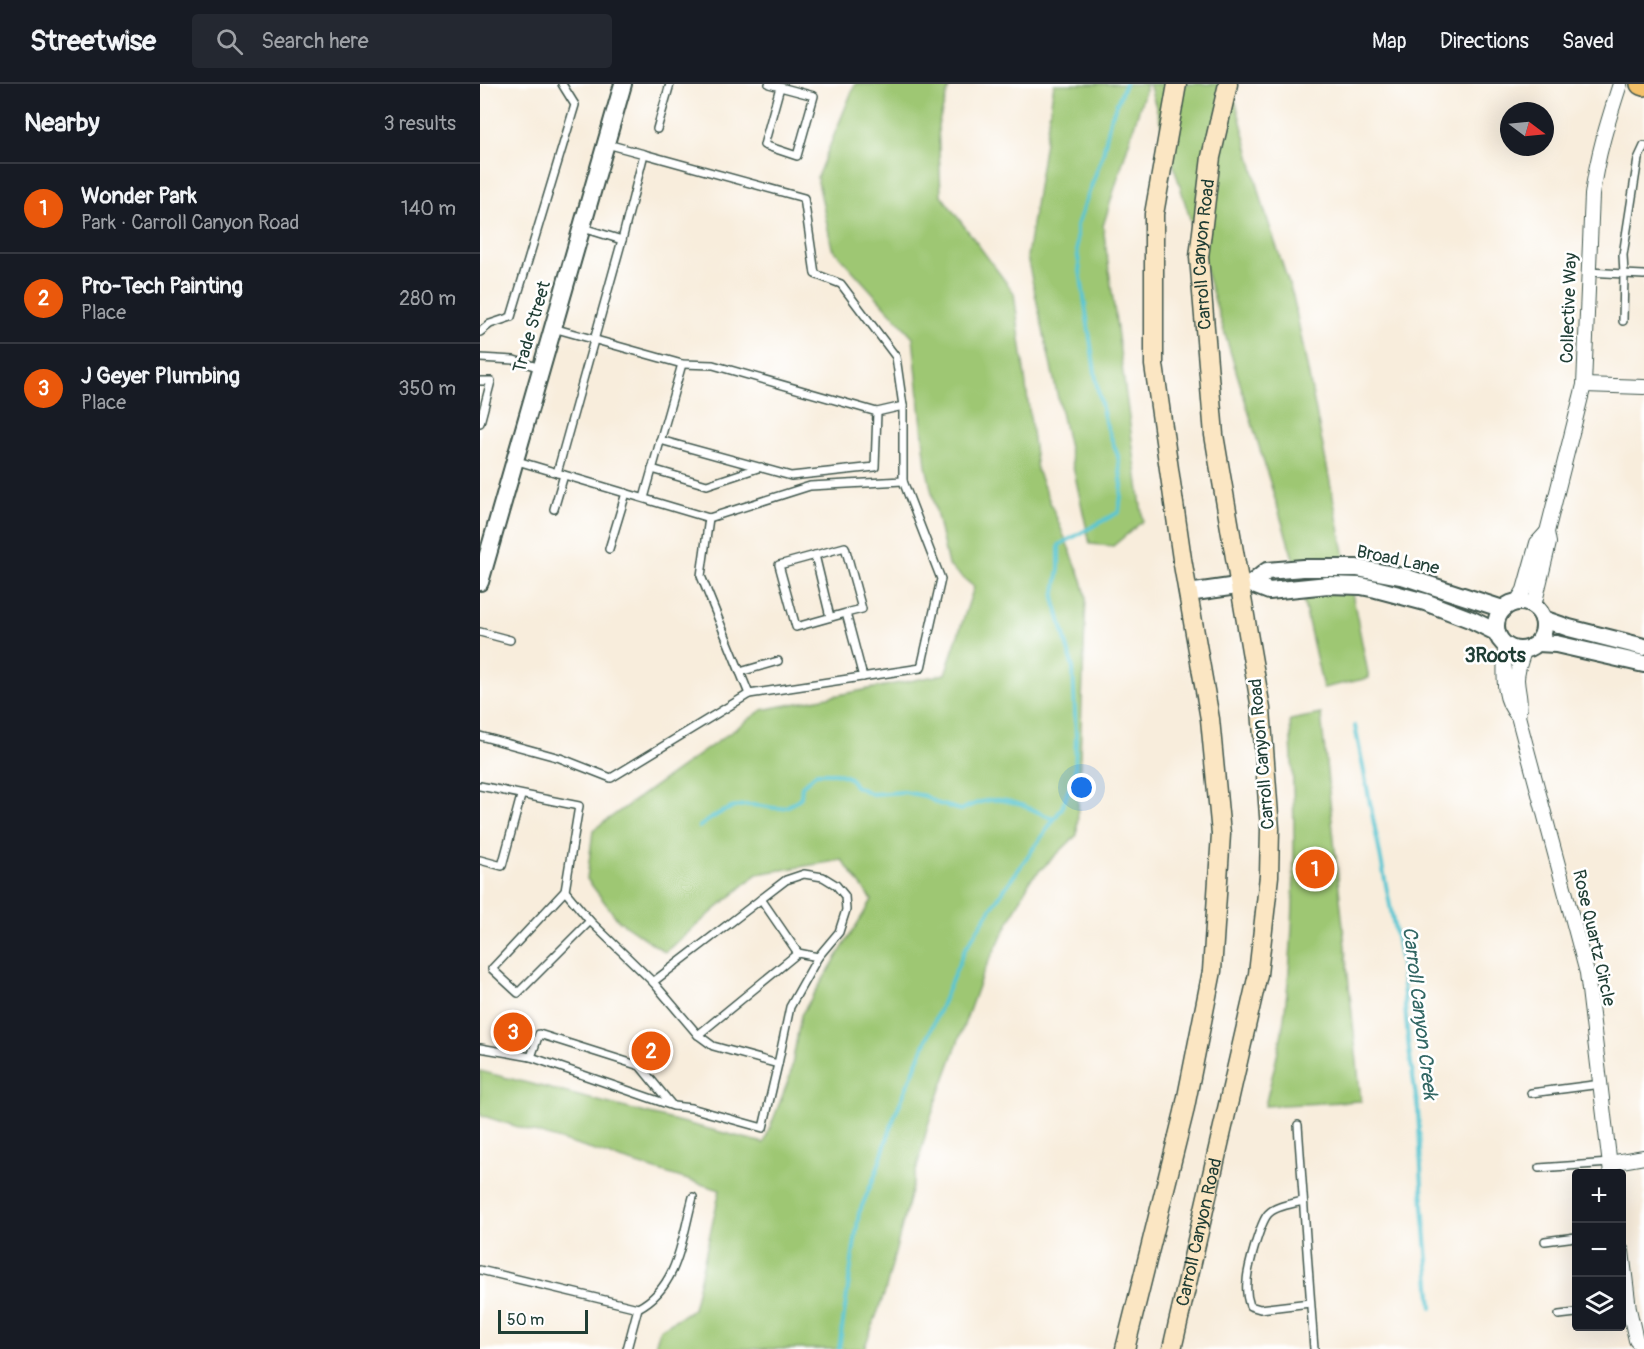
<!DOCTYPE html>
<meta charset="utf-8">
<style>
body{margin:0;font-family:Pangolin,sans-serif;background:#242831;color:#f1f3f6}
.controls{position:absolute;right:18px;bottom:18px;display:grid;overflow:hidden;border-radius:6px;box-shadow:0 6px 24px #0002}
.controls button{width:54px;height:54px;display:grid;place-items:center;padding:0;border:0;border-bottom:2px solid #363941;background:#171b24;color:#f1f3f6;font:30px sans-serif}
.compass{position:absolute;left:1020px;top:18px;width:54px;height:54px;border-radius:50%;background:#171b24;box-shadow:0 6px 24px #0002;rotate:106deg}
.scale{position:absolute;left:18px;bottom:15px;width:90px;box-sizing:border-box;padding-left:6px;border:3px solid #1f3d34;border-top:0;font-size:16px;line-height:21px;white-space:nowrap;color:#1f3d34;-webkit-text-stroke:4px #fff;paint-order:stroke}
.you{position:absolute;left:602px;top:704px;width:21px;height:21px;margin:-15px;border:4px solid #fff;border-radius:50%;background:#1a73e8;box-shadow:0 0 0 9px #1a73e833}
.badge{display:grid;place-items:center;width:39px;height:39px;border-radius:50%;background:#ea580c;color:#fff;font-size:20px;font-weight:700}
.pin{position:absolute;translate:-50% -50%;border:3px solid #fff;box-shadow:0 2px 6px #0006}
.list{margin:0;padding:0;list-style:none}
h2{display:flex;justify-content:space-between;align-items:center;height:78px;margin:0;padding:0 24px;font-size:26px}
h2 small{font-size:20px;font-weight:400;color:#9ea1a6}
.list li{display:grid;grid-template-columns:39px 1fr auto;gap:18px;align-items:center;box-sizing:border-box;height:90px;padding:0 24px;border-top:2px solid #363941}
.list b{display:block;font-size:22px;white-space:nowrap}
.list p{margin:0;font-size:20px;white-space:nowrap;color:#9ea1a6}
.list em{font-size:20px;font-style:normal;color:#9ea1a6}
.icon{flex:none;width:33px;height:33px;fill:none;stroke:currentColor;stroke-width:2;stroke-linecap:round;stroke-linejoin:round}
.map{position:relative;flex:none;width:1164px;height:1265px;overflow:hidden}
header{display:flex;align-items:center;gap:36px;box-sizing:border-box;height:84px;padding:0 30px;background:#171b24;border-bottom:2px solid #363941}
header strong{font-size:28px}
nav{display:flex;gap:33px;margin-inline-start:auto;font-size:21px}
.search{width:420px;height:54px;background:#242831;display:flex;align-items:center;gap:15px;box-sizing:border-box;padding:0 21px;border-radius:6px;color:#9ea1a6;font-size:22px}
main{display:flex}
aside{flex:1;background:#171b24}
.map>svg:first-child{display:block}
</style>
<header>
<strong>Streetwise</strong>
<div class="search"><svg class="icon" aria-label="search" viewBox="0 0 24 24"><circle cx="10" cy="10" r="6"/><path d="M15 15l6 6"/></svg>Search here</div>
<nav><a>Map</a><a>Directions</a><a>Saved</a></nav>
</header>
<main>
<aside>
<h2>Nearby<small>3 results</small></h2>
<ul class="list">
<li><span class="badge">1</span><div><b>Wonder Park</b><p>Park · Carroll Canyon Road</p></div><em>140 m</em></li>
<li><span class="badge">2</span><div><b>Pro-Tech Painting</b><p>Place</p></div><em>280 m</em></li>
<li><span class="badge">3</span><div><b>J Geyer Plumbing</b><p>Place</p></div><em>350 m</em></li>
</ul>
</aside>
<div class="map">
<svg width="1164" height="1265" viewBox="0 0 1164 1265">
<rect width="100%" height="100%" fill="#fff"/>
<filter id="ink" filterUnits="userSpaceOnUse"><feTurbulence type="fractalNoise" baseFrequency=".0167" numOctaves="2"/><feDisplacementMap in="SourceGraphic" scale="12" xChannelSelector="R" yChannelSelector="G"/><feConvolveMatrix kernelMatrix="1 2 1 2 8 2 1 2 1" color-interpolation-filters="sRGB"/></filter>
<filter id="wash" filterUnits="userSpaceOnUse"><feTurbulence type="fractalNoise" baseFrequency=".008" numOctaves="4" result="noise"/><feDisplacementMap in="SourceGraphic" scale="24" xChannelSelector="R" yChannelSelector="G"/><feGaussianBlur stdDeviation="1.35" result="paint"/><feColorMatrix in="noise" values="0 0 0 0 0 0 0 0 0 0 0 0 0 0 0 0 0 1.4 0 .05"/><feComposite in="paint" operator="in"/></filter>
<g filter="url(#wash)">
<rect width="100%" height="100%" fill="#f8eddc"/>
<g fill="#9ec773" stroke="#5e8254" stroke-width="1.5">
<path d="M375,0H470L458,41L461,111L534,209L557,386L602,496L606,512L597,751L551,795L502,891L448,1041L405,1208L384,1265H174L180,1245L213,1225L240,1106L0,1031V987L284,1059L310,992L321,931L392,816L362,776L277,790L185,868L138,836L107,795L113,746L282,626L465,590L494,503L468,481L446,382L433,253L352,164L337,93Z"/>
<path d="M574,0H667L623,142L663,437L633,462L610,460L547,173Z"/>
<path d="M669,0H751L784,125L813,212L889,594L843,604L816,484Z"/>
<path d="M841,630L881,1017L785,1022C791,995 799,968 803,941C817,840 816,737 810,636Z"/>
</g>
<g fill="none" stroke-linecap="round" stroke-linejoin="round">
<g stroke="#5ac6d2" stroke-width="4">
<path d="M875,642L921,878L929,966L938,1026L943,1122L952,1224"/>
<path d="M219,743C234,732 248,722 267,721C291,720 299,733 321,713L322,702L337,689H356L370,694L375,702L392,710L424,708L445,712L459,720L481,726C520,706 536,719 574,735"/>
<path d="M359,1265L379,1129L396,1089L415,1031L485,865L516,817L582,724L595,687L596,652L593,584L574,514L579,485V461L639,428L642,402L638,372L625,337L617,302L597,166V141L623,70L630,36L645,0"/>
</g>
</g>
</g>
<g filter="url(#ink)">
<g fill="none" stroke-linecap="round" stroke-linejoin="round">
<defs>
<g id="service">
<path d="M289,0L334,12L317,72L284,61L300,3"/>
<path d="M177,45L190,0"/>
<path d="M127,60L164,70"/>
<path d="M1164,62L1158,75L1143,171L1144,190L1164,191"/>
<path d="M103,144L142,156"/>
<path d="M1108,188L1144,190L1143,237"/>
<path d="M0,248L10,240L31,233L95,21L82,0"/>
<path d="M0,274L34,276L61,284"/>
<path d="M0,297H11L0,339"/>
<path d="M180,356L311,392L395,383L397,328"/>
<path d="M34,376L229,434L330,402L423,397V322L397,328L233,281L202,280L73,244"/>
<path d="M172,385L227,401L281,383"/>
<path d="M77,389L142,156L164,70L324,114L335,190L361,200L416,273L423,322"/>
<path d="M164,414L202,280"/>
<path d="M74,425L84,391"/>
<path d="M229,434L221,492L269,610L441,584L461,495L423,397"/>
<path d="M129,465L146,409"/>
<path d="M335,471L350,533"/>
<path d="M366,529L382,525L365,463L299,481L316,543L366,529L383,593"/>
<path d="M0,548L30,556"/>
<path d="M260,588L298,577"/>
<path d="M0,652L80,674L131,694L269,610"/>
<path d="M0,702L99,722L85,807L12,885L38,909L110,837L173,898L218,951L233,962L298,980L283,1044L211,1024L193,1022L51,973L0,964"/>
<path d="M0,776L22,782L41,712"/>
<path d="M85,807L110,837"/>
<path d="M281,815L318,869"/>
<path d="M173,898L306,796L324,790L343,793L356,801L365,812L366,826L359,848L338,873L318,869L218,951"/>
<path d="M51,973L59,950L160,982L191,1020"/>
<path d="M298,980L310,923L338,873"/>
<path d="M1051,1009L1121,1000"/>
<path d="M818,1041L834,1265"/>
<path d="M1059,1084L1130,1079"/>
<path d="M823,1117C812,1120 795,1122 788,1130C780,1139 767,1186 767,1198C766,1207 767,1214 770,1222L780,1225L830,1219"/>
<path d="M1065,1157L1096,1153"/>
<path d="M0,1186L158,1224L147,1265"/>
<path d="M158,1224C199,1203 202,1153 213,1113"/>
<path d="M1079,1231L1096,1229"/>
</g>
<g id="minor">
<path d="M1104,301L1164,303"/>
<path d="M1037,518L1044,506L1057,459L1067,448"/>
<path d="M1054,522L1069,459L1067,448L1104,301L1112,111C1117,72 1128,37 1140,0"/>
<path d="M1025,562C1025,585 1020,614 1038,632L1107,889L1131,1090"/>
<path d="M1038,632C1042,617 1038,611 1037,596C1037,586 1041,576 1044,567"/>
<path d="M1130,1079L1164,1073"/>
<path d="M1142,1167L1149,1225L1156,1256L1164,1264"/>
</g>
<g id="tertiary">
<path d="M0,498L143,0"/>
<path d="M771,500L789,507L848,501L881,502L896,505L945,518L992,536L1016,548"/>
<path d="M708,509L771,500L787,487L823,484H877L925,493L1023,525"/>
<circle cx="1040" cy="542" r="24"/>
<path d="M1063,535L1089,544L1164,563"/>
<path d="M1058,559L1076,560L1164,580"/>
</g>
<g id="secondary">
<path d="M645,1265L704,1028L732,887L741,750L730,635L702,475L674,281V130L697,0"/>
<path id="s1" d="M692,1265L778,890L789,792L790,745L781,625L734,351L719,173L731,73L748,0"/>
</g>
<path id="primary" d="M1161,0L1164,1"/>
</defs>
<use href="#service" stroke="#40574d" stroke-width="10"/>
<use href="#minor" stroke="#40574d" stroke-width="16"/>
<use href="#tertiary" stroke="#40574d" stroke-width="20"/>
<use href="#secondary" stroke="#40574d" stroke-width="21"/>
<use href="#primary" stroke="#40574d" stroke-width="24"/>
<use href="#service" stroke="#fff" stroke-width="7"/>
<use href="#minor" stroke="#fff" stroke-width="14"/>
<use href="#tertiary" stroke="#fff" stroke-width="16"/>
<use href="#secondary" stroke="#fbe6c3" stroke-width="18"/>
<use href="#primary" stroke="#f4c16a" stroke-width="21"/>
</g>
</g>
<g text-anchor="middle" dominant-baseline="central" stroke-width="5" stroke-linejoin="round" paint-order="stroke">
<g font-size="18" fill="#1f3d34" stroke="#fff">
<text stroke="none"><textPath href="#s1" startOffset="1110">Carroll Canyon Road</textPath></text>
<text transform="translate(1089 224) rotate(-88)">Collective Way</text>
<text transform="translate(52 243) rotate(-74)">Trade Street</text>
<text transform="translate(918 476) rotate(12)">Broad Lane</text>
<text transform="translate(782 670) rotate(-95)">Carroll Canyon Road</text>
<text transform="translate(1114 854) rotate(77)">Rose Quartz Circle</text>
<text stroke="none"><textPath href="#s1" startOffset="120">Carroll Canyon Road</textPath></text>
</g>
<g font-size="20" font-weight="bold" fill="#1f3d34" stroke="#fff">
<text x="1015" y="571">3Roots</text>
</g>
<g font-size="20" font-style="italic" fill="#316663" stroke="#fff">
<text transform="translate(940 929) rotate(83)">Carroll Canyon Creek</text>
</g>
</g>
</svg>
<div class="controls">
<button>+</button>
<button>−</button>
<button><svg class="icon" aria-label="layers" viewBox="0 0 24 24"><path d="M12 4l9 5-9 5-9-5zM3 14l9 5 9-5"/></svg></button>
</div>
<svg class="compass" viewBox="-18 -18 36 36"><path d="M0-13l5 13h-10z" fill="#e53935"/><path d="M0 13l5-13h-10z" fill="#9ea1a6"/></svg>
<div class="scale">50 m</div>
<div class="you"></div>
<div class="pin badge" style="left:835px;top:785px">1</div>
<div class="pin badge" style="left:171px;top:967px">2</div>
<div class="pin badge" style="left:33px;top:948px">3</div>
</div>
</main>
